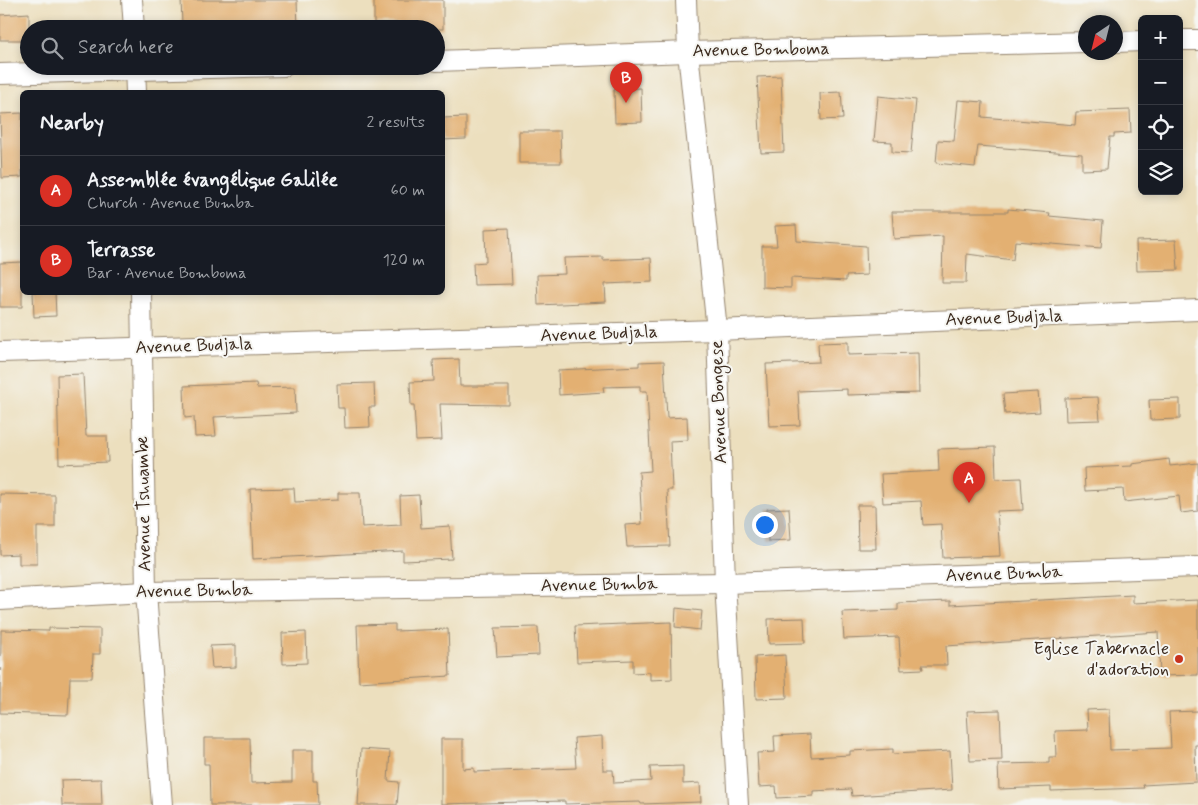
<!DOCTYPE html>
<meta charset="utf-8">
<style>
body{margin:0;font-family:Mynerve,sans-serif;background:#20242c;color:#f1f3f6}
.controls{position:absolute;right:15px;top:15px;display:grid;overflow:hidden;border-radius:8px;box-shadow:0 2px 8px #0003}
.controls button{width:45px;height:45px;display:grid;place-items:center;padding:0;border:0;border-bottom:1px solid #363941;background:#171b24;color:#f1f3f6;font:25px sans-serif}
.compass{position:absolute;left:1078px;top:15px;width:45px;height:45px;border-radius:50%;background:#171b24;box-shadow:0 2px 8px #0003;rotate:215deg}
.you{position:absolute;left:764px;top:524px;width:18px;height:18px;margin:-12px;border:4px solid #fff;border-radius:50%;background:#1a73e8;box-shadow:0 0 0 8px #1a73e833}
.badge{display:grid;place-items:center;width:32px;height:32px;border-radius:50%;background:#d93025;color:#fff;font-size:16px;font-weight:700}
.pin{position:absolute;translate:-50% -41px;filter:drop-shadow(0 1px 2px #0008)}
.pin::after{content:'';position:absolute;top:26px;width:18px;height:15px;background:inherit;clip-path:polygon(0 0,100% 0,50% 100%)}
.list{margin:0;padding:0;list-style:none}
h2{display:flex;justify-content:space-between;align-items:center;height:65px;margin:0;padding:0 20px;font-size:21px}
h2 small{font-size:16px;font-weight:400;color:#9ea1a6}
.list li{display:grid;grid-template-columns:32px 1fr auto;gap:15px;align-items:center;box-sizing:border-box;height:70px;padding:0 20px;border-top:1px solid #363941}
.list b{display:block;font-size:19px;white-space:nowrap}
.list p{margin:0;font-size:16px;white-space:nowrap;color:#9ea1a6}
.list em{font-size:16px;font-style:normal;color:#9ea1a6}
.icon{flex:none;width:28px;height:28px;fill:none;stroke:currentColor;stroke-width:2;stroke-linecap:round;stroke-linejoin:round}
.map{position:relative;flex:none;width:1198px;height:805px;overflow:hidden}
.search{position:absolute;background:#171b24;box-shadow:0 2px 8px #0003;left:20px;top:20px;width:425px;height:55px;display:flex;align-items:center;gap:12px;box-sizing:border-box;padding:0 18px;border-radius:28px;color:#9ea1a6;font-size:19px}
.panel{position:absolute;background:#171b24;box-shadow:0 2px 8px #0003;left:20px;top:90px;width:425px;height:205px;border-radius:8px}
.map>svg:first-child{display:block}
</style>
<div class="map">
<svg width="1198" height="805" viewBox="0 0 1198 805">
<rect width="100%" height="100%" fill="#f6f6f2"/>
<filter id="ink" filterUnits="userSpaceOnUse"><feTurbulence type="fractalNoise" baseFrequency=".02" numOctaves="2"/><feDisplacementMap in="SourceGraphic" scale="10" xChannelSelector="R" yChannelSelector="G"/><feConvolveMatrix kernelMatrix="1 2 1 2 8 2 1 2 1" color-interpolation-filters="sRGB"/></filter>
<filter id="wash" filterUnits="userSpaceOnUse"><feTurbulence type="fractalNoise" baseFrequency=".0096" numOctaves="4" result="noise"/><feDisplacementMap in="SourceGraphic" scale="20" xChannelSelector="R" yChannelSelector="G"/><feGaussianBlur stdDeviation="1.12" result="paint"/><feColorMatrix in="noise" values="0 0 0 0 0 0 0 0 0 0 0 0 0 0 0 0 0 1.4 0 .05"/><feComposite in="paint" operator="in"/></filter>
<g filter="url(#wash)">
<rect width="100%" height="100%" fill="#ecdfbe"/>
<g id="blocks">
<g fill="#e3b072">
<path d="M181,0H297L298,29H232V23H182Z"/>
<path d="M374,0H443V29H402V23H374Z"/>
<path d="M29,13V40H0V15Z"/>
<path d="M781,76L784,152L761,153L757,77Z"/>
<path d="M641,88L642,122L615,123L614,89Z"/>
<path d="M841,92L843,119L821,120L820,93Z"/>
<path d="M878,96L916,100L911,153L892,152V142L874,141Z"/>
<path d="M958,100L983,102L982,117L1075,125L1076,112L1130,110L1131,133L1114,134V137H1110L1107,169L1082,170V154L978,146L975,167L936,163L938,140L954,141Z"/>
<path d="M22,113V177L2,178L0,114Z"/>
<path d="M466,117V139L442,140V118Z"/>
<path d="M519,131H560L561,163H519Z"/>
<path d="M1008,209L1050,213L1049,216L1103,221L1101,248L1015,241L1013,260L967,254L966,283H942L943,236L894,239L892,212H1008Z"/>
<path d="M796,225L797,241L866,246L867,275L846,276V281L791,278V288L762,287V246H777L775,226Z"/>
<path d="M509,228L512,284L474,285L473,263L486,262L485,229Z"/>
<path d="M1176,240L1178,270L1137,271L1136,241Z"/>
<path d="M603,257V260L651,258L652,282L605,284L606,302L538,305L537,275L565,274L564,258Z"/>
<path d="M22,262V307H0V263Z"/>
<path d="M33,292H55L56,316L34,317Z"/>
<path d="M848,342V355L918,353L919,393L847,395V389L798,391L800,425L769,426L766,364L819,362L818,343Z"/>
<path d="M459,359L460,386H509V405L440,404L442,440L416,441L414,405H411L410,382L434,381L433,360Z"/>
<path d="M664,361L667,418L687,417L688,440L670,441L672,490H667L670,546L627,547L625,525L642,524L639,472L651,471L647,391H640V386L603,387L604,392L559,395L558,370L639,366V362Z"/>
<path d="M83,374L86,436H107L108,462L59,464L57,375Z"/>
<path d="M256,383L257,388L295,387L296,413L214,417L216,436L195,437L194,417L185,418L184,386Z"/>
<path d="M374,383L375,407H369L370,427L345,428L344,408H338L337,384Z"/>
<path d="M1038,392L1040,412L1005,414L1003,394Z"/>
<path d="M1098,397L1100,420L1066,421L1065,398Z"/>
<path d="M1180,399V419L1150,420L1149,400Z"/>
<path d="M995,447L996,479L1021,478L1023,510L997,511L1000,556L943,558L941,524L923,525L921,501L883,503L881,474L939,471L938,449Z"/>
<path d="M1169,459L1170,466L1198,463V511L1181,513L1179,496L1124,502L1123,489L1085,491L1084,468L1132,466V464Z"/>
<path d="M294,488L295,502L338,500V493H360L362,527L401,525L400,496L419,495L421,528L450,526L452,559L403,561V551L253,559L250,489Z"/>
<path d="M0,494L55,495V527H37V564H19V554L0,555Z"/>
<path d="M857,505H875L876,549H858Z"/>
<path d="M789,508L791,540L768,541L767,509Z"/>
<path d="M1133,595V603L1198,600V675L1160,676L1158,632L946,646L947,665H922L923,669L901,670L899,637L844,639L842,612L898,610V603L950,601V605Z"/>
<path d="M676,608L702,611L700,630L675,627Z"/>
<path d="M804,618L805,643L769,644L768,619Z"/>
<path d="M671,622L672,679L650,680V672L633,673V660L577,662L575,626Z"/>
<path d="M395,624V631L448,629L450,676L359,682L357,625Z"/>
<path d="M538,627L539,655L497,657L495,628Z"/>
<path d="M49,628L100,629V654H93L92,678H70L68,715L0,713L1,630L49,631Z"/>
<path d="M306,632L307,663L283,664L282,633Z"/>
<path d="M236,645V667L212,668L210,646Z"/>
<path d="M785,655L787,698L756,699L755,657Z"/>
<path d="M1109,709L1110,750L1171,748L1169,712L1198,711V745H1195L1196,782L1143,785L1144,788L1051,791V787L999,789L998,764L1049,763V757H1056L1055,731L1088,730L1087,710Z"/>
<path d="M1000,710L1002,760L970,761L967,711Z"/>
<path d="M810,734L811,757L850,755V751L893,749V754L950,751L952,790L852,796L851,789L813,791V796L777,798L776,786L759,787L757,753L775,752L774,736Z"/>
<path d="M602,736L603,770H613L614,783L651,781L650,767L683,766V784L700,783L701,802L641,804L640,802L565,804V801L441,804V739H463V769L474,768V772L576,768L574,738Z"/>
<path d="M204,738H250L251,783L292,782V750H313V781H317L318,805H210L209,764H204Z"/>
<path d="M361,749L390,751L388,781L399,782L397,805H358Z"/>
<path d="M101,779L102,805H62L61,780Z"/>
</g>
</g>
</g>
<g filter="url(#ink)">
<use href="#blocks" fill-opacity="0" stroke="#94846e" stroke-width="1"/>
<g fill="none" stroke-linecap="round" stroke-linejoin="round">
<defs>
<g id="street">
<path d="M132,0L134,29"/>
<path d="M686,0L688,52L717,330L725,583L738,805"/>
<path d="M1179,40H1198"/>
<path d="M1116,42L1142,41"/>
<path d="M436,61L688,52L1086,42"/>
<path d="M135,66L136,92"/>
<path d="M0,74L284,66"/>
<path d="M141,292L146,592L162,805"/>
<path d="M0,352L717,330L1198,310"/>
<path d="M0,600L146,592L725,583L1198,567"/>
</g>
</defs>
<use href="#street" stroke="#94846e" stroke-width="22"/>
<use href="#street" stroke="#fff" stroke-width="20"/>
</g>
</g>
<circle fill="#c8321e" stroke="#f6f6f2" stroke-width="2" cx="1179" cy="659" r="5"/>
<g text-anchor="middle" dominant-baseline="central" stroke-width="4" stroke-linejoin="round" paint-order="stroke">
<g font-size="18" fill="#3b2a1e" stroke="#f6f6f2">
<text transform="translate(761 50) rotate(-1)">Avenue Bomboma</text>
<text transform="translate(1004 318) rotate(-2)">Avenue Budjala</text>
<text transform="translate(599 334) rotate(-2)">Avenue Budjala</text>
<text transform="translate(194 346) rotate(-2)">Avenue Budjala</text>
<text transform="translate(719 402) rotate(-92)">Avenue Bongese</text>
<text transform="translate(144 504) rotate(-91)">Avenue Tshuambe</text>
<text transform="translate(1004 574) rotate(-2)">Avenue Bumba</text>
<text transform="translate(599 585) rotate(-1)">Avenue Bumba</text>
<text transform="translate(194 591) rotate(-1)">Avenue Bumba</text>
</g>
<g font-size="18" fill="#3b2a1e" stroke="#f6f6f2" text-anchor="end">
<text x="1169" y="649">Eglise Tabernacle<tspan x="1169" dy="21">d'adoration</tspan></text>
</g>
</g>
</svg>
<div class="controls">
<button>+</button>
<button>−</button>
<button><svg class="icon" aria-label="locate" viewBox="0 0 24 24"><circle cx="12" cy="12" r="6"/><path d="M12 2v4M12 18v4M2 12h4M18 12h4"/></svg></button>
<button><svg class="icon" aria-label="layers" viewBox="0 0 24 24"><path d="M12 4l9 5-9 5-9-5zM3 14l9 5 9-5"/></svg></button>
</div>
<svg class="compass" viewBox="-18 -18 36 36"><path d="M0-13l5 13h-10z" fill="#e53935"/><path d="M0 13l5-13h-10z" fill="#9ea1a6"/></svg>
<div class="you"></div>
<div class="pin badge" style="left:969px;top:503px">A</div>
<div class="pin badge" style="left:626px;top:103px">B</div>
<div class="search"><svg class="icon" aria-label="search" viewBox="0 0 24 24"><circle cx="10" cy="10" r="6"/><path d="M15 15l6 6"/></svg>Search here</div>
<section class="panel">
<h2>Nearby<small>2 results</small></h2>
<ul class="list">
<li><span class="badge">A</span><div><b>Assemblée évangélique Galilée</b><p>Church · Avenue Bumba</p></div><em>60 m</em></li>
<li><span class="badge">B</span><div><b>Terrasse</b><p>Bar · Avenue Bomboma</p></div><em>120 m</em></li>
</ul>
</section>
</div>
